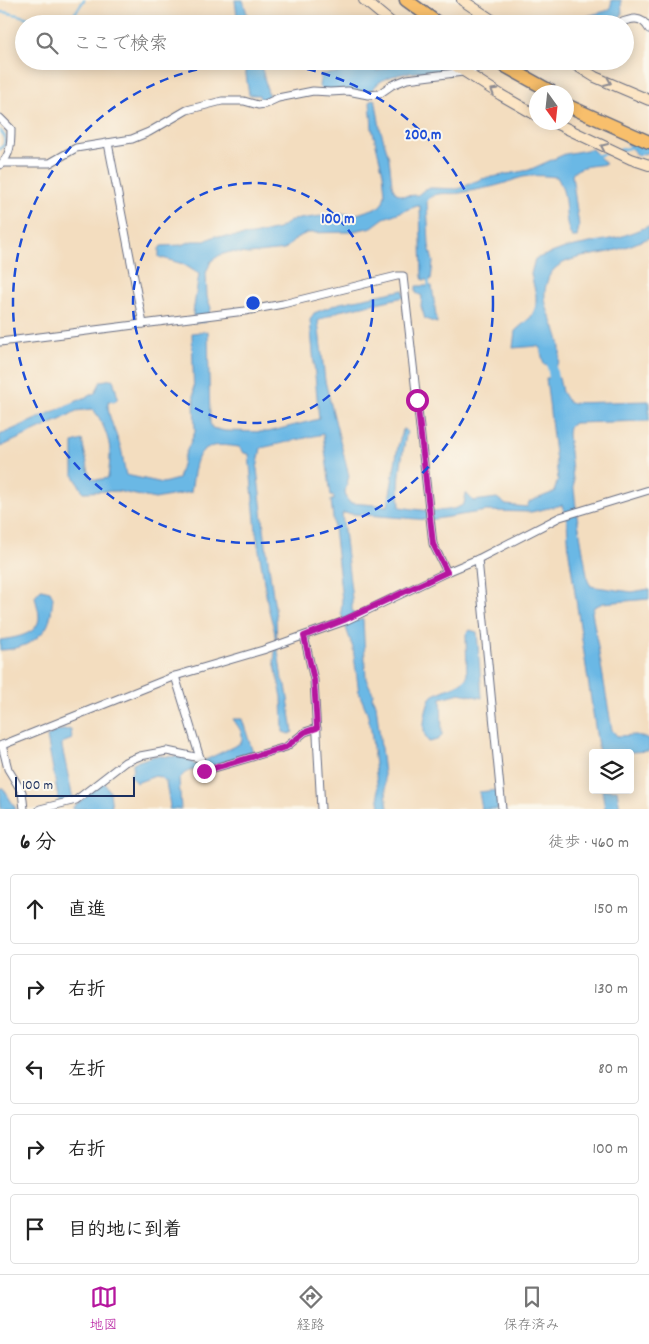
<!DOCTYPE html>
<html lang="ja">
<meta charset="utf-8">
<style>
body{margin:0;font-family:Dekko,"Klee One",sans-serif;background:#f2f2f2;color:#222}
.controls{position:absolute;right:15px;bottom:15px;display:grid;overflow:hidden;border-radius:5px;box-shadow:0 2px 12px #0003}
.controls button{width:45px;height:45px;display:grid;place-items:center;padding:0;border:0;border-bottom:1px solid #e0e0e0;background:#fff;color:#222;font:25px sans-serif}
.compass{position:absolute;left:529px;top:85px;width:45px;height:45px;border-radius:50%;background:#fff;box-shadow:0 2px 12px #0003;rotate:165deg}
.scale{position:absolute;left:15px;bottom:12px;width:120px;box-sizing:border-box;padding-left:5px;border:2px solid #1b2f5e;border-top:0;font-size:14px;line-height:18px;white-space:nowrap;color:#1b2f5e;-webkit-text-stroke:4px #fbf7ec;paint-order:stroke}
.stop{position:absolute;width:15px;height:15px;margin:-11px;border:4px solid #b5179e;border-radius:50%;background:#fff}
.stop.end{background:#b5179e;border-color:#fff;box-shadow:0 1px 5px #0008}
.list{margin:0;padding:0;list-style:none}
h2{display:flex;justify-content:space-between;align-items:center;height:65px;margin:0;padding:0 20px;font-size:21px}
h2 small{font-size:16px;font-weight:400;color:#767676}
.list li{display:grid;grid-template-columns:32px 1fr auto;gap:15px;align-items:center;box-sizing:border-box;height:70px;margin:0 10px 10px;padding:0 10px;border:1px solid #e0e0e0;border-radius:5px}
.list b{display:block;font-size:19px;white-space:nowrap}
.list em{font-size:16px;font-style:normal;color:#767676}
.icon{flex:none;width:28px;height:28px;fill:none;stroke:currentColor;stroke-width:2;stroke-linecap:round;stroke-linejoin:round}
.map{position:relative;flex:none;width:649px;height:809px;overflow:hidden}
.search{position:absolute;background:#fff;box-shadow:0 2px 12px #0003;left:15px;right:15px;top:15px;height:55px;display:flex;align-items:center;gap:12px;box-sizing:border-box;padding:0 18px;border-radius:28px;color:#767676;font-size:19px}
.sheet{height:465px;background:#fff}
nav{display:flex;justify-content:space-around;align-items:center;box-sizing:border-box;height:70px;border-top:1px solid #e0e0e0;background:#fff;font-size:14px;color:#767676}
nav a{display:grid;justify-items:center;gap:2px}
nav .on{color:#b5179e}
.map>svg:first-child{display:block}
</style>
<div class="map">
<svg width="649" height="809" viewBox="0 0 649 809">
<rect width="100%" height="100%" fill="#fbf7ec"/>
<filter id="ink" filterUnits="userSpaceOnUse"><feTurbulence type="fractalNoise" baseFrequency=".02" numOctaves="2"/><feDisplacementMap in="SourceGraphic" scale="10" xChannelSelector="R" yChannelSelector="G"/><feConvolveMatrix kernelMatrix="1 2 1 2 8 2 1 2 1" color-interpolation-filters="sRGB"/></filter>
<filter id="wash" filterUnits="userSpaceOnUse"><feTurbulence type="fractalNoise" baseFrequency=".0096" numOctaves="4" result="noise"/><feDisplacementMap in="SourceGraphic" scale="20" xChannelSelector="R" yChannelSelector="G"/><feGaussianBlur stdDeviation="1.12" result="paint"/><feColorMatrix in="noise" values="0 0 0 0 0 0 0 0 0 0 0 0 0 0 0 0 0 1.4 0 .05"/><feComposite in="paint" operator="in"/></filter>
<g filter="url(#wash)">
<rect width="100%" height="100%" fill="#f3ddbf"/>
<g fill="#6bb8e5" stroke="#4374a2">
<path d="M235,0H243L250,24H238Z"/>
<path d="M612,0H621L622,15C610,29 574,24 557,24L606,11L610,9Z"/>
<path d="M244,61H260L269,97L260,99L259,95H249Z"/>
<path d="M353,61H368L373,69L377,71C395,66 435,49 444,73H438L435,71C417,72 379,72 372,92L321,89L319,86L321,74L350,72L353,69Z"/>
<path d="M372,99L375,100L376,103L380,128L389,158L392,184L395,192L402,196L418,195L425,189L431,188L458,189L481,179L529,170L565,154L592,149L606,164C595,166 577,165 572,175L579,226L577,237H572C561,217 571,200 557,177C547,176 538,175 529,176C519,177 512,181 502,184C489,188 474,190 460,193C448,195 435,190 427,201L429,245L433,262L431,280H423L422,277L420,206H417L384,218L372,227L350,232L307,233L298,237L284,250L249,254L230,252L220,255L211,261L206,273L207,297L211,308L210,313L206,322L194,323L193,313L199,274L183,264L159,257V249L161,246L182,245L192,241H205L215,236L228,237L253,235L278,229L292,220L336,214H357L379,207L383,202L385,194L383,173L372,128L370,102Z"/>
<path d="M649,137V152L638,156L623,139Z"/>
<path d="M649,226V238C636,243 622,249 609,252C587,257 553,257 547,282C543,293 545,305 550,316C556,331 564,348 558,364L551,369L547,364L544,365L540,348L537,346L513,348L515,331L531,317L536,307V295L531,274L535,259L565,248L620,237Z"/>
<path d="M416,286H432L437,323L425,319L421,306L422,296L416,293Z"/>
<path d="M403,290L404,297L339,311L318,321L325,381L349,476L345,491L346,498L350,503L388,506L398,446L403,429L407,431C402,455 397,482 400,507C418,510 450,515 464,504L466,493L473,501L497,498L506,505L527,507L529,502L554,492L558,479L546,378H559L562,392L569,403L649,401V421L574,423L569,427L568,434L577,516L588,581L591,586L596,587L632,592L649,589V599L603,603L594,607L592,612L612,730L617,736L636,735L649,739V751C632,752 616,753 599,753L569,553L567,521L562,505L531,512L486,511L429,520L343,513L342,514L352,599V610L357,621L363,619L366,679L373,693L372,698L376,704L388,809H380L371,730L367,712L359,693L353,648L341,613L342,600L331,500H334V497L331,496L323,434L261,448L257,469L266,545L276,616L277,644L282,680L286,685L293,732L289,734L283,732V729L282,697L274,661L276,643L274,629L268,607L256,532L249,454L244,453L239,447C195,440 197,455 191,492L155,499L117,491L83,492L73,474V443L82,440L90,477L96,480L108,478C109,470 110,462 110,454C111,442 101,416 92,409L76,411L62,419L0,447V435L95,393L101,381L113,379L118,398L114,402L108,401C107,414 114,428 118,440C123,450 123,464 126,475L163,483L178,479L184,457L195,432L192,333L208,331L210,423L212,428L225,431L268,432L319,419L310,320L314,313L340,303Z"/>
<path d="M41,589L50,591L53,597C52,606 51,621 46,628C36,643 17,650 0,650V640C14,638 39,635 39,617C39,610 36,603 35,596Z"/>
<path d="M470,630L477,632L482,698L460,693L441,698L442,736L437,740L429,742C419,732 426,711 430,698C441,689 460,687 467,677L466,634Z"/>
<path d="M233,719H242L253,753L209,767L191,770L185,773L179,779L181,809H169L170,806L166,782L160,777L155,776L136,783L130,775L133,769V763L154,756L186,757L195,765L241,743C245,733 238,727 233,719Z"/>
<path d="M71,729L72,739L62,743V747L73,799L59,802L47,737L56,731Z"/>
<path d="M104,782L110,792L112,809H73V807Z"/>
<path d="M2,788H3L16,809H1L0,789Z"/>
<path d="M497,790L498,809H482L479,792Z"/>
<path d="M602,790H617L620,809H605Z"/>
</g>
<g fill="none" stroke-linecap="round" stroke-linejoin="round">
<g stroke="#6bb8e5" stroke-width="2.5">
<path d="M0,12C24,12 51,34 72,16C77,12 80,5 84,0"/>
<path d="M0,130L5,137L4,145L0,149"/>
<path d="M620,150L632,147"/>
<path d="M596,156L610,152"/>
<path d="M428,277L429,288"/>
</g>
<path stroke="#6bb8e5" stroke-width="9" d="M550,356L555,388"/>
</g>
</g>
<g filter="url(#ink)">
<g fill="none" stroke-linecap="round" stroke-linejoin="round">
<defs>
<g id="street">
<path d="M617,24C630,19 641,14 649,29"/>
<path d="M0,118L11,129C11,143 11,155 0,165"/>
<path d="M108,143L143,324"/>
<path d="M3,163H50L76,148L132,139L149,132L187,110L222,101H244L258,105L265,104L278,98L313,91L330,92L348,91L368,95L379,94L392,85L407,79L463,72L500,62"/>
<path d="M0,342L245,311L283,304L397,276H403L433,544L447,572"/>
<path d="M478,559L502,809"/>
<path d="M304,636L314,680L321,809"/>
<path d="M175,676L204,771L286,747L305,732L317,728"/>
<path d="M2,745L8,769L22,792L24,809"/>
<path d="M0,746L175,676L263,650L345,621L447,572L478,559L560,517L649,490"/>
<path d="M40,809L76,800L125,762L140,756L167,751L200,758"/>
</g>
<g id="secondary">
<path d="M364,0L393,24"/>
<path d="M462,0L498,24"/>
<path d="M448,61L501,95L536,115"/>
<path d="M569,61L595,77L649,100"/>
<path d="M553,122L631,159L649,165"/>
</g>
<g id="highway">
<path d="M406,0L439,24"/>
<path d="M566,105L649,142"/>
</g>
</defs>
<use href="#street" stroke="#676c80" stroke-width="9"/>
<use href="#secondary" stroke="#676c80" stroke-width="12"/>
<use href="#highway" stroke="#676c80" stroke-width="15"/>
<use href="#street" stroke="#fff" stroke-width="7"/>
<use href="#secondary" stroke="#fce5c4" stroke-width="10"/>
<use href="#highway" stroke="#f8bf6c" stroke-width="12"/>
<defs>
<path id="highway-bridge" d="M496,61L552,92"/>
</defs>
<use href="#highway-bridge" stroke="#676c80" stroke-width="15" stroke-linecap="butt"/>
<use href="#highway-bridge" stroke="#f8bf6c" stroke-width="12"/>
</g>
<defs><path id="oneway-chevron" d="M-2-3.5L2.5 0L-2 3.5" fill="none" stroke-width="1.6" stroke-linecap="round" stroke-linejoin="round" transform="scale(1.25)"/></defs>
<g stroke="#8c8a91">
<use href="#oneway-chevron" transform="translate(608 82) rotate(23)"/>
<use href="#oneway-chevron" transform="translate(494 91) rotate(-149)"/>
<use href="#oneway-chevron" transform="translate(604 147) rotate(-156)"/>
</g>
</g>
<g fill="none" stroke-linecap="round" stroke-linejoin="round" filter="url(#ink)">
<path stroke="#b5179e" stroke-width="6" d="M204,771L286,747L305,732L317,728L314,680L304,636L344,620L447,572L433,544L417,400"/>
</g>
<g fill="none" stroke="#1d4ed8" stroke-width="2.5" stroke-dasharray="9 6">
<circle cx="253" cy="303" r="120"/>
<circle cx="253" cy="303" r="240"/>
</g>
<circle cx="253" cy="303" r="8" fill="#1d4ed8" stroke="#fbf7ec" stroke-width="2.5"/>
<g font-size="15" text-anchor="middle" font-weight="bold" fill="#1d4ed8" stroke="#fbf7ec" stroke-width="4" stroke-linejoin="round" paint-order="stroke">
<text x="423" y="139">200 m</text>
<text x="338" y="223">100 m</text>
</g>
</svg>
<div class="controls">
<button><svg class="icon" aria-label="layers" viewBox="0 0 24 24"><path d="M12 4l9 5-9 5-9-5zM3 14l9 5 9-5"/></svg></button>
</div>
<svg class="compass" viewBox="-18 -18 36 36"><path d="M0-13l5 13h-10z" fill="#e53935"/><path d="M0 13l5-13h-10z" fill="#767676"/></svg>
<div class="scale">100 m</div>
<div class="stop" style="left:417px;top:400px"></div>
<div class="stop end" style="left:204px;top:771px"></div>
<div class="search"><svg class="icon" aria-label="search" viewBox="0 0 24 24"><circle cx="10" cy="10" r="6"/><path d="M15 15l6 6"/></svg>ここで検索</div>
</div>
<section class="sheet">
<h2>6 分<small>徒歩 · 460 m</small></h2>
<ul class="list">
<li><svg class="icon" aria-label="ahead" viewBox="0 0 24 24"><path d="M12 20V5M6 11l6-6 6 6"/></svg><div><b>直進</b></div><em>150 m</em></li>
<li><svg class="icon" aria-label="right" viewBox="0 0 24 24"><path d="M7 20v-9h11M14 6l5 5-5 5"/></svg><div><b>右折</b></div><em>130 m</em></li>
<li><svg class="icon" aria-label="left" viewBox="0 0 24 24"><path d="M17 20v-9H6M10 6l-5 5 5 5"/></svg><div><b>左折</b></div><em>80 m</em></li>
<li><svg class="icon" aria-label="right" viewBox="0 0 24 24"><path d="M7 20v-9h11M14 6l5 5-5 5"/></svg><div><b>右折</b></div><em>100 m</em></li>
<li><svg class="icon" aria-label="arrive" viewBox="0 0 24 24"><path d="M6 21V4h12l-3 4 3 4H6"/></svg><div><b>目的地に到着</b></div></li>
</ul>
</section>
<nav>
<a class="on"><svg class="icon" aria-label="map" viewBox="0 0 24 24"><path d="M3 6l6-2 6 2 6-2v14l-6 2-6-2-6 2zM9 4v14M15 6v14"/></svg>地図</a>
<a><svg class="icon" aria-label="directions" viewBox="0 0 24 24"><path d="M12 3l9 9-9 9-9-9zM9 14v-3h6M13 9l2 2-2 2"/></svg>経路</a>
<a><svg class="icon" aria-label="saved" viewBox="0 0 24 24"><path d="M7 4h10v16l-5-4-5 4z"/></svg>保存済み</a>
</nav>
